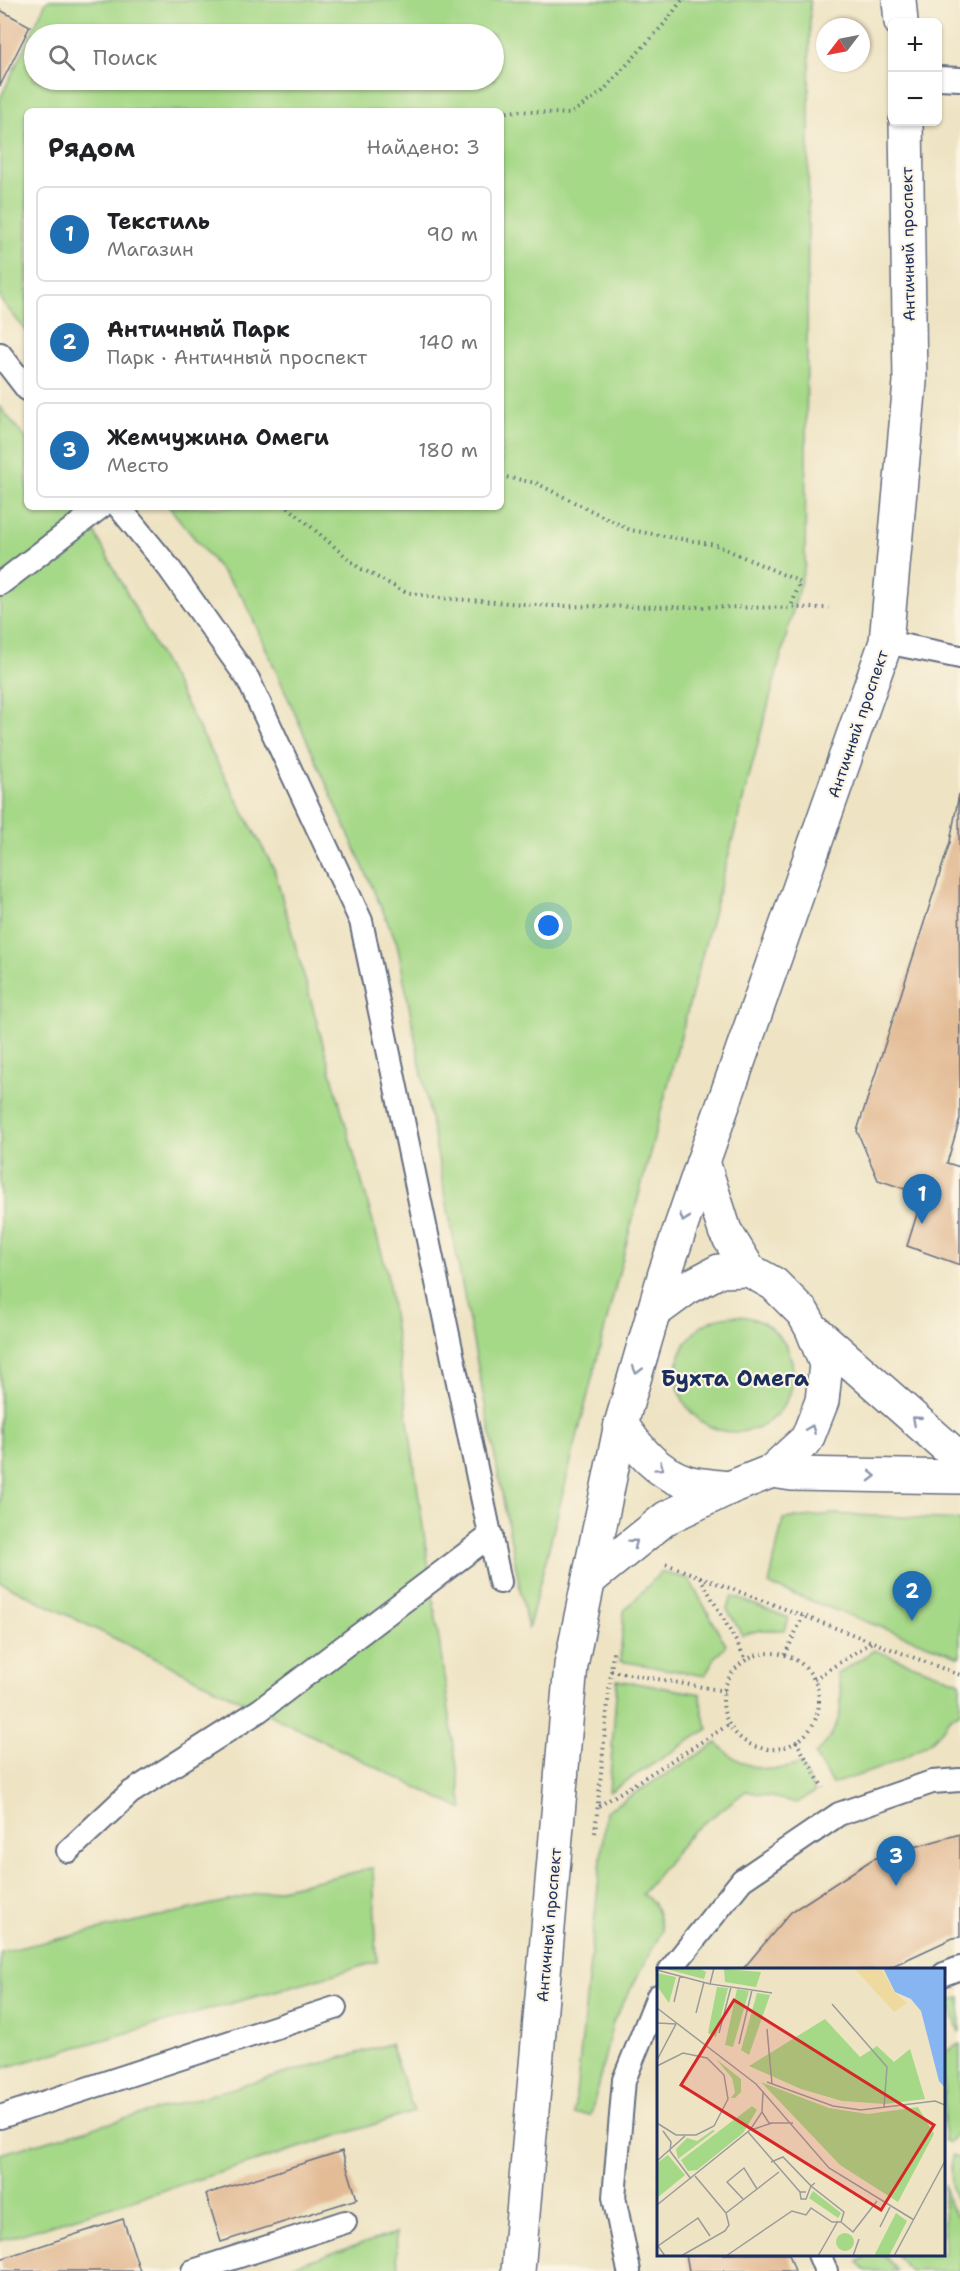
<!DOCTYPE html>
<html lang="ru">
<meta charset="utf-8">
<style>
body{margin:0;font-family:"Shantell Sans",sans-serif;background:#f2f2f2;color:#202124}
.controls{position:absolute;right:18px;top:18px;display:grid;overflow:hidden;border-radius:9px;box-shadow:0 2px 4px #0004}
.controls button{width:54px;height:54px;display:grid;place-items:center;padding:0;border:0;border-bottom:2px solid #e0e0e0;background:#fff;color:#202124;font:30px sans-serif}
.compass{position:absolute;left:816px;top:18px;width:54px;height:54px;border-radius:50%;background:#fff;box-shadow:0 2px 4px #0004;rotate:238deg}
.you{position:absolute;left:549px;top:926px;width:21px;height:21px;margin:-15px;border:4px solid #fff;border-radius:50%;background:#1a73e8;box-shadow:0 0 0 9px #1a73e833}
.badge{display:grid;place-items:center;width:39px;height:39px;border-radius:50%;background:#1f6fb2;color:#fff;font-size:20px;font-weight:700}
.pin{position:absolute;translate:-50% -50px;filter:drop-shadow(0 2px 3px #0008)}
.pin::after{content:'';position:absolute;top:32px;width:21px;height:18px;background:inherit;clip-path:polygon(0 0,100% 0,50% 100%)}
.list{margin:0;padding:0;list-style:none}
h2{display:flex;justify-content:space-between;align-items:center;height:78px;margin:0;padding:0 24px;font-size:26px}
h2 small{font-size:20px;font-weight:400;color:#757577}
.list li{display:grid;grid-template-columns:39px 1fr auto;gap:18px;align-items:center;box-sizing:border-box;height:96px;margin:0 12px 12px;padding:0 12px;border:2px solid #e0e0e0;border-radius:9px}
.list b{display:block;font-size:22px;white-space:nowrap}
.list p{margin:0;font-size:20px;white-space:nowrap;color:#757577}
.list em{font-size:20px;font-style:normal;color:#757577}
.icon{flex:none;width:33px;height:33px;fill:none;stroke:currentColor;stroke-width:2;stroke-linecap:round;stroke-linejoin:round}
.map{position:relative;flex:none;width:960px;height:2271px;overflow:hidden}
.search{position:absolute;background:#fff;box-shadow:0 2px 4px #0004;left:24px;top:24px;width:480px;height:66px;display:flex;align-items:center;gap:15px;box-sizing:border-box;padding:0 21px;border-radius:33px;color:#757577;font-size:22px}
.panel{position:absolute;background:#fff;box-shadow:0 2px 4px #0004;left:24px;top:108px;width:480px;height:402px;border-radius:9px}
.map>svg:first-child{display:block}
</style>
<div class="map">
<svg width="960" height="2271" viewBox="0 0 960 2271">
<rect width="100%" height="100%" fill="#fcf5e5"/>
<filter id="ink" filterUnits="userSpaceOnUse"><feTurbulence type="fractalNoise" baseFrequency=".0167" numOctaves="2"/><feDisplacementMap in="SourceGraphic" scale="12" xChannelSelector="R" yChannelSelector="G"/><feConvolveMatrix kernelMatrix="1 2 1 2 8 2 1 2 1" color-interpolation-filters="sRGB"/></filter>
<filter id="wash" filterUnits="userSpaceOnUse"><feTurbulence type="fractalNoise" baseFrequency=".008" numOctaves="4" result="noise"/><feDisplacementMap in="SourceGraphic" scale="24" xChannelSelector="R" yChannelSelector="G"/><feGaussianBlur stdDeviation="1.35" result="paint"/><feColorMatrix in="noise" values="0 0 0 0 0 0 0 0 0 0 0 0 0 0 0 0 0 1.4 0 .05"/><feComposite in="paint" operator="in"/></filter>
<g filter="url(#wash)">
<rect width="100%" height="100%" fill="#eee3c3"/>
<g fill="#a5d887" stroke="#608472" stroke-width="1.5" fill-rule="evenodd">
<path d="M47,0H810L805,565L636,1206L528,1630L397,943L244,599L169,507H501V111H27V332L0,299V99ZM34,34H494V80H34Z"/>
<path d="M0,407L27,440V507H81L274,869L387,1272L463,1810L0,1582Z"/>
<circle cx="735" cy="1374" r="58"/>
<path d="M834,1514L960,1520V1657L769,1585L783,1519Z"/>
<path d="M661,1572L689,1579L726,1645L714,1658L705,1676L620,1661L624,1611Z"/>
<path d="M732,1596L789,1618L784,1630H761L742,1635L727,1609Z"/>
<path d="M874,1650L960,1682V1712C942,1722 944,1732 931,1741C901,1763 867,1773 832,1784L815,1755C839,1732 847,1705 837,1674Z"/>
<path d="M617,1680L701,1694L702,1712L708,1729L609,1792Z"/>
<path d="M717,1743C740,1768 768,1775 800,1764L815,1792L797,1803L746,1791L691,1833L642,1894L653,1902L658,1914L662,1931L613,2022L591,2115L574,2114L606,1811Z"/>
<path d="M373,1868L377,1962L0,2069V1952Z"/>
<path d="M960,1997V2031L959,2032L948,2000Z"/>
<path d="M390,2044L414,2112L0,2241V2154Z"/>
<path d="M960,2044V2129L949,2143L944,2140V2052Z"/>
<path d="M952,2156L960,2159V2206C948,2191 950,2173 952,2156Z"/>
<path d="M944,2184L949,2205L960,2219V2271H910L896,2255L944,2254Z"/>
<path d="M396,2233L398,2271H276Z"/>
<path d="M869,2255H885L897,2271H865L858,2262Z"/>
</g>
<g id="blocks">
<g fill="#e3bc96">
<path d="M0,10L30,26L0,86Z"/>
<path d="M959,794L960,1119L947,1163L960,1167V1265L907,1246L923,1195L878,1180L857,1131L950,842Z"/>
<path d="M960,1834V1937L953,1938L884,1970H742L791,1912L873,1859Z"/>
<path d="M342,2151L357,2199L221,2242L206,2194Z"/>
<path d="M123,2219L140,2271H0V2259Z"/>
<path d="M686,2254H789L795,2271H689Z"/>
</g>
</g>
</g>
<g filter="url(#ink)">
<use href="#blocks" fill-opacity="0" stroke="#656e81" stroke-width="1.5"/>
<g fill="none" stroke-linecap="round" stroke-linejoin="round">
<defs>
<g id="lane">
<path d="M938,78L960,79"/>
<path d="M0,354L27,389"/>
<path d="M119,507L169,568L248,679L361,921L500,1582"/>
<path d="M0,584L101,507"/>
<path d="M886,642L960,657"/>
<path d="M68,1851L130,1793L260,1710L491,1535"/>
<path d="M670,1970L742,1880L839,1814L932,1782L960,1780"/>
<path d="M944,1974L960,1968"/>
<path d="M0,2117L335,2008"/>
<path d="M819,2254L826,2271"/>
<path d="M193,2271L345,2222"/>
<path d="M629,2271L614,2197L624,2080L658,1996"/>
</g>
<g id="street">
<path d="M899,0L901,22"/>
<path d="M653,1313L687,1288L719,1271L749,1270"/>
<path d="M815,1331L960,1459"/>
<path d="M621,1424C639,1450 656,1472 687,1482C700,1486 716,1486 729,1488"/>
<path d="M772,1471L792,1474L960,1477"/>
<path d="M589,1580L666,1518L729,1488L772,1471L807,1439L822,1401L826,1364L812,1329L803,1313L774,1284L749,1270L725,1231L703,1162"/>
<path d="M518,2271L571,1665L621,1424L665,1273L703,1162L886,642L910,382L906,122"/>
</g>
</defs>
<use href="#lane" stroke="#656e81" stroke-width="26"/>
<use href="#street" stroke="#656e81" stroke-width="36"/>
<g stroke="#656e81" stroke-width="4" stroke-dasharray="1.5 4.5" stroke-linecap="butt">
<path d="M501,113L516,111L570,114L602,92L665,23L682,0"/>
<path d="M501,476L536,483L630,530L716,545L800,582L791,607"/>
<path d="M288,507L358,567L405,592L439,598L551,606L829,608"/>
<path d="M666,1564L960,1675"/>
<path d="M700,1577L747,1661"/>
<circle cx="771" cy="1701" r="48"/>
<path d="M785,1655L803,1616"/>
<path d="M611,1671L725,1691"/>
<path d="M814,1679L872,1642"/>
<path d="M796,1741L823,1788"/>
<path d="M599,1806L730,1724"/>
<path d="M595,1833L613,1652"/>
</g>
<use href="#lane" stroke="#fff" stroke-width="22"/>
<use href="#street" stroke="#fff" stroke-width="33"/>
</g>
<defs><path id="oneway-chevron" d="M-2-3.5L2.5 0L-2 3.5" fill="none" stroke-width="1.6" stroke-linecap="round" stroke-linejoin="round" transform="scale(1.5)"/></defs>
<g stroke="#8d97ae">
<use href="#oneway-chevron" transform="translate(684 1218) rotate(109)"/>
<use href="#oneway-chevron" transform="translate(637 1370) rotate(106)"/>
<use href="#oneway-chevron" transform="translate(916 1420) rotate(-139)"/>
<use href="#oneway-chevron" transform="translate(811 1429) rotate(-68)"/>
<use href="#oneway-chevron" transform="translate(660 1467) rotate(35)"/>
<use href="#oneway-chevron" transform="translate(872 1476) rotate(1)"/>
<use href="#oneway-chevron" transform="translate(634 1543) rotate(-38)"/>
</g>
</g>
<g text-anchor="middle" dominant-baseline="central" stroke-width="4.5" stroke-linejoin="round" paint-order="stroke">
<g font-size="16" fill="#1b2f5e" stroke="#fcf5e5">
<text transform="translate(908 244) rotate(-91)">Античный проспект</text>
<text transform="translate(858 724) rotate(-71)">Античный проспект</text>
<text transform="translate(549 1925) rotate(-85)">Античный проспект</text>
</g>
<g font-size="22" font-weight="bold" fill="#1b2f5e" stroke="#fcf5e5">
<text x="735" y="1378">Бухта Омега</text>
</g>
</g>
<g transform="translate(657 1968)">
<rect width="288" height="288" fill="#eee3c3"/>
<path d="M5,0H42L49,4L47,11ZM67,1L104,4L99,19L68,14ZM0,5L19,9L12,35L0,18ZM60,19L71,20L59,69L51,65ZM80,21L92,23L76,79L68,77ZM100,25L113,27L92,87L84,82ZM168,51L203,89L220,78L237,94L253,81L268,131L228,136L185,133L144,121L92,98ZM59,91L84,111V124L78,130H74L78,124L75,110ZM104,114L172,140L211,146L261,139L277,166L241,234L183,197ZM95,138L100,142L86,165L40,202L31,203L24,192ZM56,162L58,163L21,191L19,181L30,170L40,173ZM11,187L28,207L0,230V195ZM156,223L184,245L181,250L152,230ZM239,245L250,253L232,288H217ZM179 274a9 9 0 1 1 18 0a9 9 0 1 1-18 0Z" fill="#a5d887"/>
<path d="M197,0H224L238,25L250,35L237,44Z" fill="#eeda9e"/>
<path d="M226,0H288V120L282,113L264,43L254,31L238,24Z" fill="#86b5f1"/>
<path fill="none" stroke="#9a9b9b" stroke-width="1.5" d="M57,0L53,16L115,25M0,2L53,16M17,34L23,8M175,36L230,99L227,139M0,40L99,116L172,200L257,252M39,45L47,14M0,55L19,56M110,61L115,116M62,65L74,19M82,76L95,22M0,92L19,56M0,98L26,85L50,90L67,107L71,131L57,158L39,167H19L0,155M110,114L176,138L204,142L278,133L288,137M105,144L112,155H136M94,162L115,155M6,163L14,174L13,183L34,211M91,164L143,224M0,193L28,168M114,194L126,189L154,218L149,231H144L143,224H149M38,208L69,245M158,215L154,218L187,244L184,254L196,264L220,233M86,231L70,214L87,200L100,221M0,237L93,162L105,144L106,123M223,259L233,239M8,288L1,278L41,250L53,268M24,288L68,263L72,257L69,245L122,204M69,288L135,243L149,247L154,240L175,254H184M161,288L181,253M196,288L202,271M237,288L288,193"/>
<path fill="#d62828" fill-opacity="0.15" stroke="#d62828" stroke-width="3" d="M77,32L277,157L224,242L24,117Z"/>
<rect width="288" height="288" fill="none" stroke="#1b2f5e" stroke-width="3"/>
</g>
</svg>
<div class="controls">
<button>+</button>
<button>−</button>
</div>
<svg class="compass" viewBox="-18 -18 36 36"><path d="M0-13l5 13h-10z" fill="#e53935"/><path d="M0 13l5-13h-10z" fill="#757577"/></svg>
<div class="you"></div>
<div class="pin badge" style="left:922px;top:1224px">1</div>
<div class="pin badge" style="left:912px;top:1621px">2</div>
<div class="pin badge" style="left:896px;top:1886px">3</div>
<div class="search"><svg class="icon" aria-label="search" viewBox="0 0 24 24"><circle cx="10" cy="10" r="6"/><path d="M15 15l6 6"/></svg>Поиск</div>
<section class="panel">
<h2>Рядом<small>Найдено: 3</small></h2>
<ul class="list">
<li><span class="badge">1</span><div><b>Текстиль</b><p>Магазин</p></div><em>90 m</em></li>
<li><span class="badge">2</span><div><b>Античный Парк</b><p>Парк · Античный проспект</p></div><em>140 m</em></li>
<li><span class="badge">3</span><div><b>Жемчужина Омеги</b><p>Место</p></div><em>180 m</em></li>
</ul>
</section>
</div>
